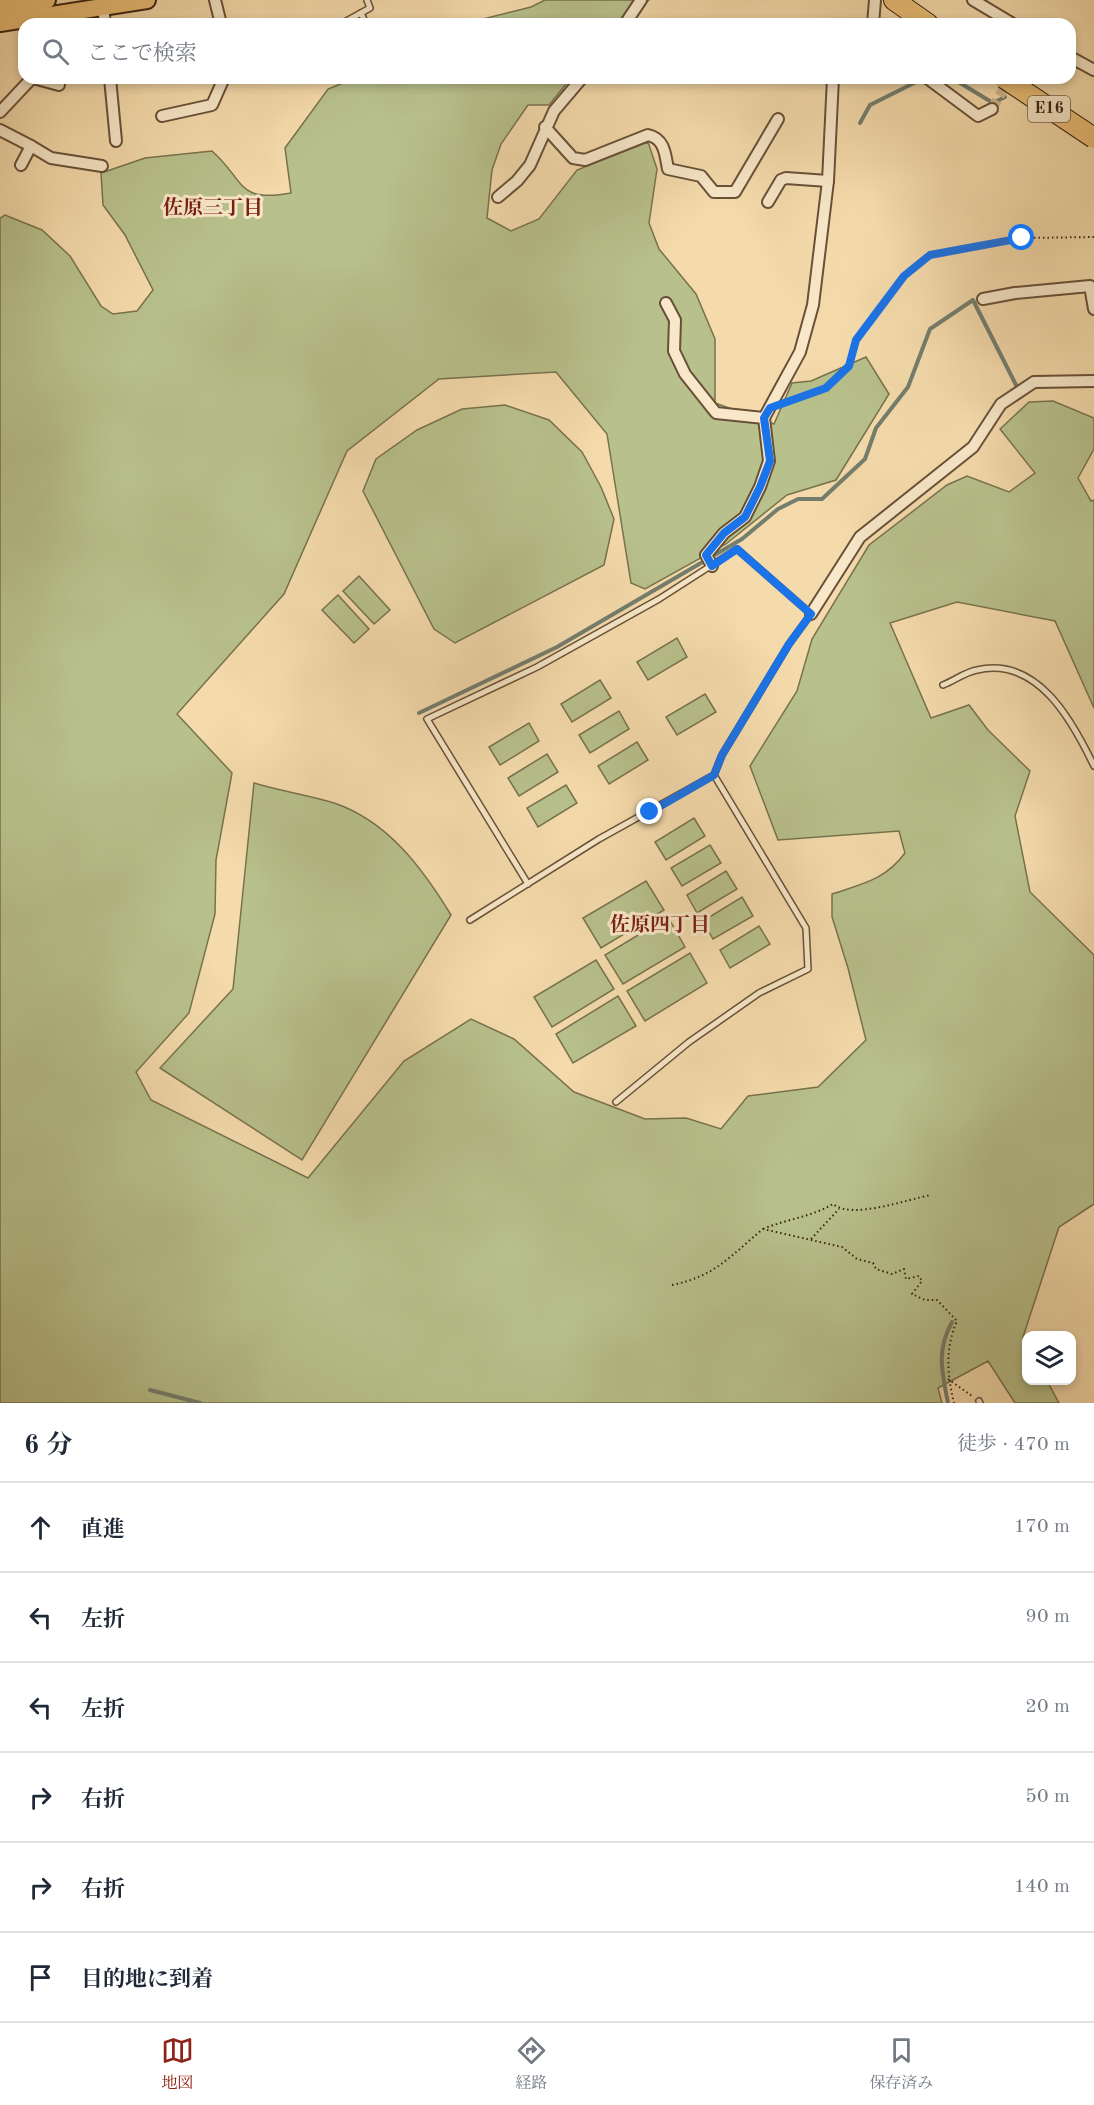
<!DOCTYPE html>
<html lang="ja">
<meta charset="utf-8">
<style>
body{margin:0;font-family:"Old Standard TT","Noto Serif JP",serif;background:#f2f2f3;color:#1f2937}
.controls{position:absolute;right:18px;bottom:18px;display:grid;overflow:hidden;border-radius:12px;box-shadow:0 3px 9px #0003}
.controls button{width:54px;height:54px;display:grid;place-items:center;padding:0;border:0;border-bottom:2px solid #e0e1e3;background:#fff;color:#1f2937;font:30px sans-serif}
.stop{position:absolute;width:18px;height:18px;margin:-14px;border:4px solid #1a73e8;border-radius:50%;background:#fff}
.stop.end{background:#1a73e8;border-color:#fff;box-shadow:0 2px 6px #0008}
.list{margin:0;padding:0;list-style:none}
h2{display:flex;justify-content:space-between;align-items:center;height:78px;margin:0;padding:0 24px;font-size:26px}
h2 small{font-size:20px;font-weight:400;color:#747a83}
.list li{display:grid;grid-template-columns:39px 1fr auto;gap:18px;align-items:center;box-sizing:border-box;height:90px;padding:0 24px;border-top:2px solid #e0e1e3}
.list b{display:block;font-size:22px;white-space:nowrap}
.list em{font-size:20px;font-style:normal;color:#747a83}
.icon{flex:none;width:33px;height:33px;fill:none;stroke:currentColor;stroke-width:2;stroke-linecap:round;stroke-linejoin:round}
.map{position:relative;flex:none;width:1094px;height:1403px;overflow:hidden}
.search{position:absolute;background:#fff;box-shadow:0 3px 9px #0003;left:18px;right:18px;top:18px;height:66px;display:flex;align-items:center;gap:15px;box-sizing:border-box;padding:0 21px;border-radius:18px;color:#747a83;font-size:22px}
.sheet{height:618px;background:#fff}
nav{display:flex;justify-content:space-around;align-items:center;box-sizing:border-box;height:84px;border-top:2px solid #e0e1e3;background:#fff;font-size:16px;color:#747a83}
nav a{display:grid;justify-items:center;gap:3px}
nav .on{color:#8f2418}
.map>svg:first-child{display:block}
</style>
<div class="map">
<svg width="1094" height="1403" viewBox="0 0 1094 1403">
<rect width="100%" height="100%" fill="#f5dbac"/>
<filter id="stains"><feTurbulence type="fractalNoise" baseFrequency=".00333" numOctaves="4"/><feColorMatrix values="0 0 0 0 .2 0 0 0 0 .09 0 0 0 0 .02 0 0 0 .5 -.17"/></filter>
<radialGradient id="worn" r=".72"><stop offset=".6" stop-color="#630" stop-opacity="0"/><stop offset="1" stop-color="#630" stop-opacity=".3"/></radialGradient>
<g fill="#b8c18c" stroke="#78724e" stroke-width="1.5">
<path d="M545,0H649L623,24H463L531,7Z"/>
<path d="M355,78H571L549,105H528L501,144L492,170L487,218L511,231L539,219L577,170L648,142L657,169L649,223L659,249L696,294L715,339V403L774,424L792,383L811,381L866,357L889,394L836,480L787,495L726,544L645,589L631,583L607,434L556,372L439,379L347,451L284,594L177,714L232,773L216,860L215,914L189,1013L136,1072L151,1100L308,1178L404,1061L471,1019L514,1039L574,1092L645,1119L686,1118L721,1129L748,1096L818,1087L866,1040L848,968L832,917V894C862,884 885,880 905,853L899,831L778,840L750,766L797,691L812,639L869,545L947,485L967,476L1009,492L1035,473L1000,429L1029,402L1053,401L1094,418V449L1078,478L1091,501L1094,500V708L1055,621L957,602L890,623L931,718L969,705L988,730L1030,771L1015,816L1030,892L1094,955V1204L1059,1227L1023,1337L1026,1344V1380L1047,1381L1059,1403H1015L988,1361L938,1388L942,1403H0V218L5,215L42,230L70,256L101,306L113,314L137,311L153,290L125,235L103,205L101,173L145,158L212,151C246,181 236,203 291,193L285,148L328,89Z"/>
<path d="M505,405L549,420L582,452L601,487L614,519L604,565L455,643L434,629L363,491L376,459L417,430L462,409Z"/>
<path d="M359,576L390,610L374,624L343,591Z"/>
<path d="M338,595L369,629L354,643L322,610Z"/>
<path d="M677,638L687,657L648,680L637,662Z"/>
<path d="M600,680L611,698L572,722L561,704Z"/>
<path d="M705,694L716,712L677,735L666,717Z"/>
<path d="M619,711L629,729L590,753L579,735Z"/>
<path d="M529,723L539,741L500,765L489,747Z"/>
<path d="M637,742L648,760L609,784L598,766Z"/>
<path d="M547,754L558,772L519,796L508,778Z"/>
<path d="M254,783C280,791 308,795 334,803C388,821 423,869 451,915L302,1160L160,1068L233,989Z"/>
<path d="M566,785L577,803L538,827L527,808Z"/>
<path d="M694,818L705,836L666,860L655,842Z"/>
<path d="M710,845L721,863L682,886L671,868Z"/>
<path d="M726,871L737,889L697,913L687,895Z"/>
<path d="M646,881L664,910L601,948L583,918Z"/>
<path d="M742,897L753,916L713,939L703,921Z"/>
<path d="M668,917L685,947L623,984L605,955Z"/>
<path d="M759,926L770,944L730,968L720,950Z"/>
<path d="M690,953L707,983L645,1021L627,991Z"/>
<path d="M596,960L614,989L552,1027L534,997Z"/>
<path d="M618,996L636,1026L573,1063L556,1034Z"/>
</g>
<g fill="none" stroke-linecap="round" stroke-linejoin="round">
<g stroke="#747e6e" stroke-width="4">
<path d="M952,78L993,103L1005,97"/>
<path d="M860,123L870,105L924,78"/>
<path d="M419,713L557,647L742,539L778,509L798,499H822L865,459L876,428L908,387L930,329L973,300L1016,385"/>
<path d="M150,1390L200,1403"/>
<path d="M948,1403C942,1372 936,1351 952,1322"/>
</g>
<path stroke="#cfb68d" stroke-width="10" stroke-dasharray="10 5" stroke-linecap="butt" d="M992,109L1010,78"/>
<defs>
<g id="lane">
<path d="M361,13L366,24"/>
<path d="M341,24L370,8L367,0"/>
<path d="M943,685C954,681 965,672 977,670C1037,656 1072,720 1094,766"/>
<path d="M470,920L599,839L714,775L722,755L789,644L811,614L737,549L659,599L537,667L427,719L528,884"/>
<path d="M616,1102L689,1042L759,993L808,969L806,928L714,775"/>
<path d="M979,1401L980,1403"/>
</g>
<g id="street">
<path d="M215,0L221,24"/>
<path d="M973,0L1013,24"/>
<path d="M103,7L105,24"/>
<path d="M625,24L641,0"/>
<path d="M873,24L875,0"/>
<path d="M1070,57L1094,70"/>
<path d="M33,78L59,85"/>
<path d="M110,78L116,141"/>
<path d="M927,78L978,116L992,109"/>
<path d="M0,112L32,78"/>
<path d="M162,116L212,105L224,78"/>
<path d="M545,127L573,158L585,160L648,135C665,139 665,154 668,169L701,176L714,192H735L778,119"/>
<path d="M0,130L31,146L21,165"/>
<path d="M31,146L51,158L102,166"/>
<path d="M498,197L517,181L530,165L554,111L582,78"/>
<path d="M768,202L781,180L786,178L828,181"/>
<path d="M983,299L1015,293L1090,286L1094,309"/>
<path d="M666,303L675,320L674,351L685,374L716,413L764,418L769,461L760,487L745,517L724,533L706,555L712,566"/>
<path d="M764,418L800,352L813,305L828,181L833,78"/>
<path d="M811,614L860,537L973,447L1001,404L1034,382L1094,381"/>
</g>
<g id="primary">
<path d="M0,8L47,0"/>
<path d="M0,23L147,0"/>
</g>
<path id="highway" d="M894,0L928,24"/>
</defs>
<use href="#lane" stroke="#685038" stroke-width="8"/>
<use href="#street" stroke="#685038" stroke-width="14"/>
<use href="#primary" stroke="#392211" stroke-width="20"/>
<use href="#highway" stroke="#392211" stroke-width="22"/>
<g stroke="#392211" stroke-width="2" stroke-dasharray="1.5 3" stroke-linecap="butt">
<path d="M787,403L826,388L849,366L856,340L904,276L930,255L1022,238L1094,237"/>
<path d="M763,1229C787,1219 811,1217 833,1204C852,1220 908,1199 931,1195"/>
<path d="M811,1239L839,1209"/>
<path d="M672,1285C716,1276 730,1256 763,1229L842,1247L857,1259L873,1263L876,1269L892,1274L904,1269L906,1279L919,1276L922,1281L912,1294L925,1300H937L957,1321C945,1348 947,1374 954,1403"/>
<path d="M948,1379L972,1396"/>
</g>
<use href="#lane" stroke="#f8e8c9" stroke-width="5"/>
<use href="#street" stroke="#f8e8c9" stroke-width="10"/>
<use href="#primary" stroke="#eabe76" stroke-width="16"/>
<use href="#highway" stroke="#eabe76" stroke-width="20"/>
<defs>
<path id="highway-bridge" d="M1004,78L1094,138"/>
</defs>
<use href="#highway-bridge" stroke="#392211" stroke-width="22" stroke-linecap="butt"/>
<use href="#highway-bridge" stroke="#eabe76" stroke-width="20"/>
</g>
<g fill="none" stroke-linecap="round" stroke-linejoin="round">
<path stroke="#1a73e8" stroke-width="8" d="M650,812L714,775L722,755L789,644L811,614L737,549L712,566L706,555L724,533L745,517L760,487L770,461L764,418L770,408L826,388L849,366L856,340L904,276L930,255L1022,238"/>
</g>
<g text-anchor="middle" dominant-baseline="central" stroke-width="6" stroke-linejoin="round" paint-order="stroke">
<rect fill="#f8e8c9" stroke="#725d48" stroke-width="1.5" x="1028" y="96" width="42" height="26" rx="4.5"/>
<g font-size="16" font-weight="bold" fill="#392211">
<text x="1049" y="109">E16</text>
</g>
<g font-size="20" font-weight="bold" fill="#7a1f14" stroke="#f8e8c9">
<text x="213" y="209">佐原三丁目</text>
<text x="660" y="926">佐原四丁目</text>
</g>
</g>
<rect width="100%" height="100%" filter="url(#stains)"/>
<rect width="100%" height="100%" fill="url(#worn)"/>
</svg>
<div class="controls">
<button><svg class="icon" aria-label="layers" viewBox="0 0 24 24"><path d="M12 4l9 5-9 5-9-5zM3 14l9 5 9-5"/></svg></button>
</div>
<div class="stop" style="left:1022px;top:238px"></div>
<div class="stop end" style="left:650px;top:812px"></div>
<div class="search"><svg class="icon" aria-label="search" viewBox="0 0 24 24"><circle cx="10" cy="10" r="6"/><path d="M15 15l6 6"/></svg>ここで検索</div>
</div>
<section class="sheet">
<h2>6 分<small>徒歩 · 470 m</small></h2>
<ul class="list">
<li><svg class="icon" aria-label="ahead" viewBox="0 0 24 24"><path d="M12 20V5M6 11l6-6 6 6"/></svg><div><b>直進</b></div><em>170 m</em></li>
<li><svg class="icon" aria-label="left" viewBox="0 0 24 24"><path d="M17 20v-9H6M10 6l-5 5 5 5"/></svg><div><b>左折</b></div><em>90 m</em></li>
<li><svg class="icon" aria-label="left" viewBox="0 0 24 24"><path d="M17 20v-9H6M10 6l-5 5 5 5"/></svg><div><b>左折</b></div><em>20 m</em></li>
<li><svg class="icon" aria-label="right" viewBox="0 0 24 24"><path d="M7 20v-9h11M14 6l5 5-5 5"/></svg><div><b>右折</b></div><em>50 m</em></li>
<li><svg class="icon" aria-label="right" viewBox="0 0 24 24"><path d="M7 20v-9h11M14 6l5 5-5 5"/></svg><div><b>右折</b></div><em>140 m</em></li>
<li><svg class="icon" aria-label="arrive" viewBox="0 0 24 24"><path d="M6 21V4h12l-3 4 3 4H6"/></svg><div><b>目的地に到着</b></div></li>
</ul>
</section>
<nav>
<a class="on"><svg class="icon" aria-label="map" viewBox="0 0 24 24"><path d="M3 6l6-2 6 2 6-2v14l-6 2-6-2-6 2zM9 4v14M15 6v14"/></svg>地図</a>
<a><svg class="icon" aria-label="directions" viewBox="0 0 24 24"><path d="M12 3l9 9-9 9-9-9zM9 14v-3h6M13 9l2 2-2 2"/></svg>経路</a>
<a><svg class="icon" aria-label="saved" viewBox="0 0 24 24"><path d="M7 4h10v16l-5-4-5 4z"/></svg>保存済み</a>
</nav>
